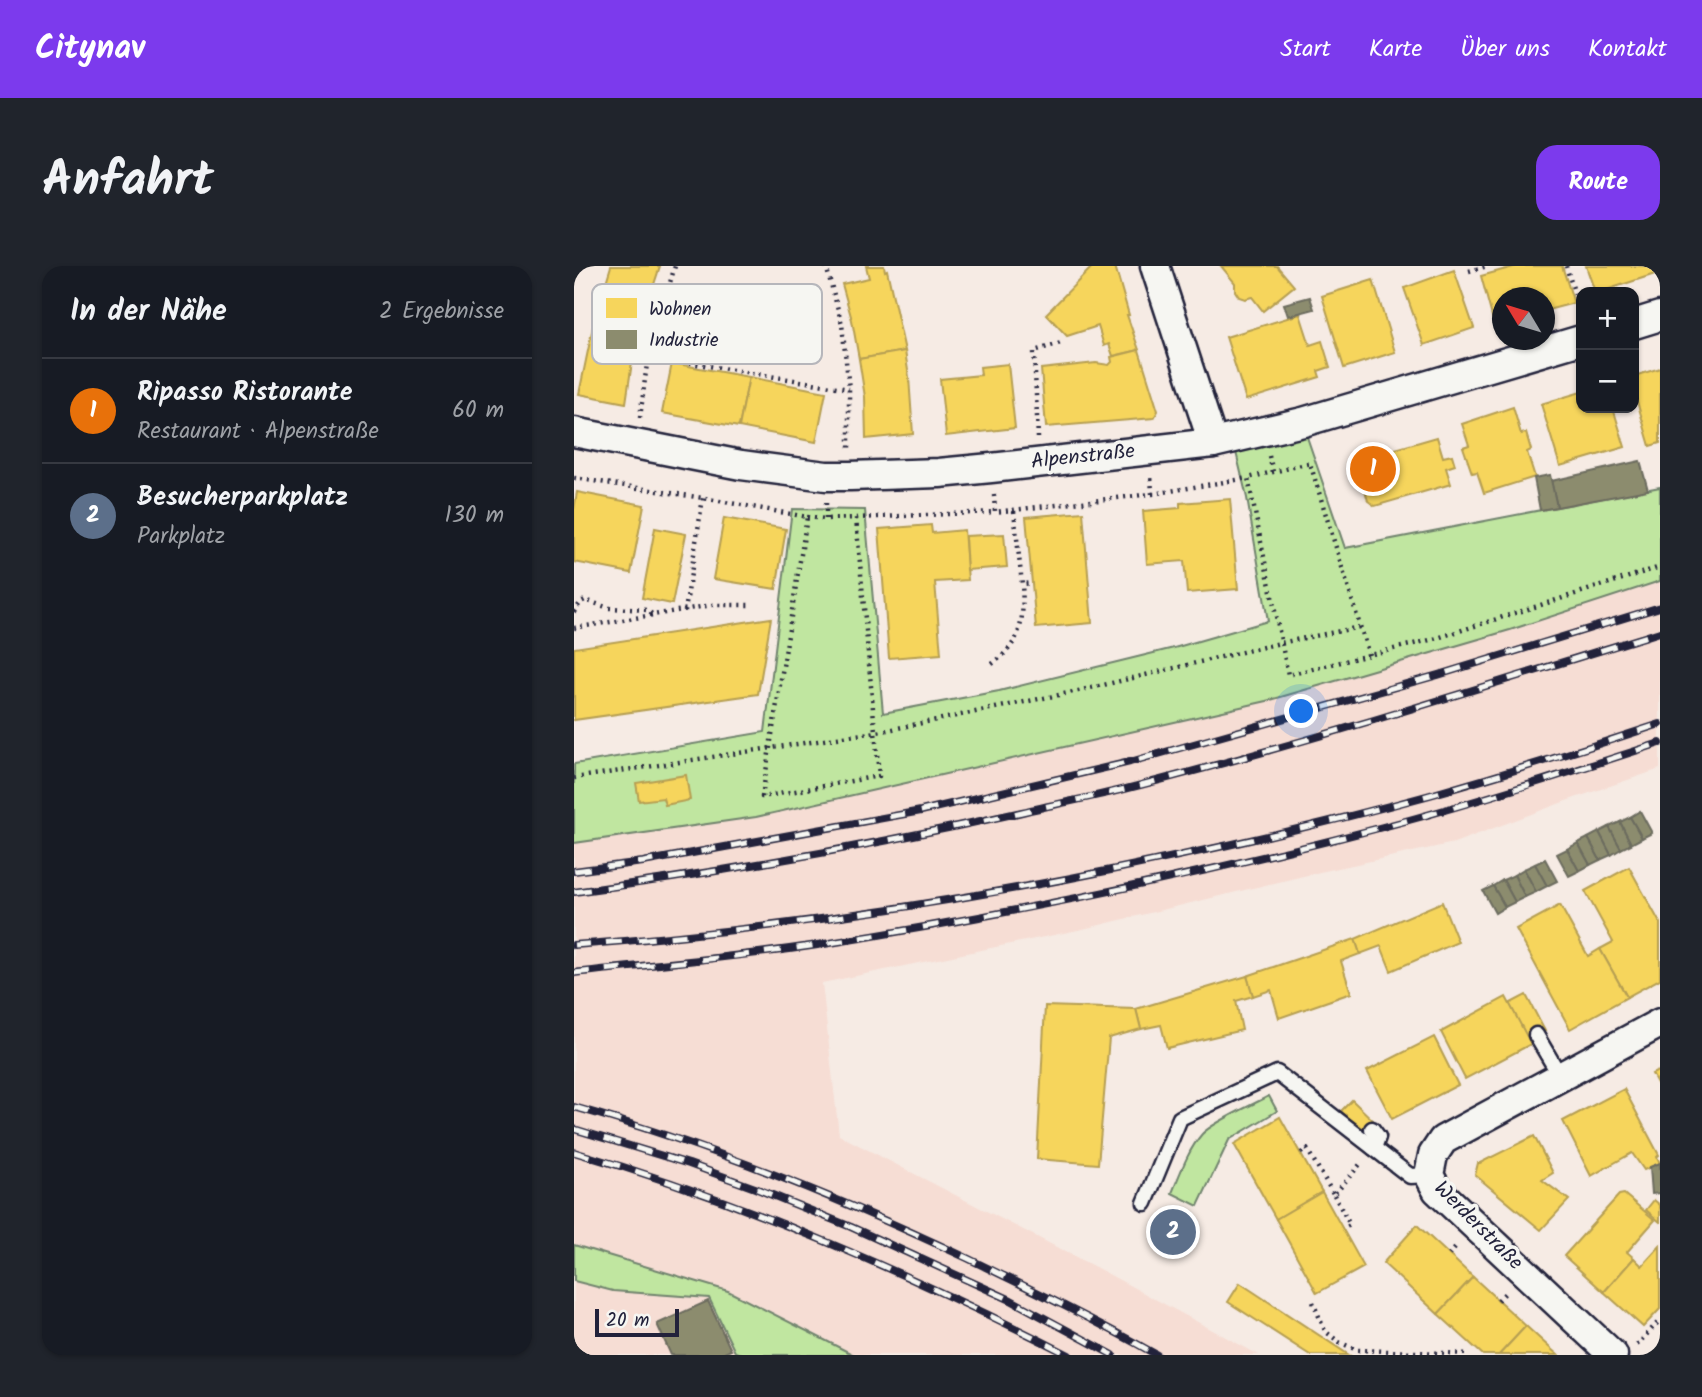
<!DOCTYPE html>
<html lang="de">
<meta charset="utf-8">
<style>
body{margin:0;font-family:Kalam,sans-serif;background:#20242c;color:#f1f3f6}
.controls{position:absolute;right:21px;top:21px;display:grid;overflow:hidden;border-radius:14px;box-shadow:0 2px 5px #0004}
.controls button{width:63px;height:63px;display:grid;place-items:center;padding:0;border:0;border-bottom:2px solid #363941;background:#171b24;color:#f1f3f6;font:35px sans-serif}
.compass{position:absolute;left:918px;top:21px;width:63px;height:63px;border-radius:50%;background:#171b24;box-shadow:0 2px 5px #0004;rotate:308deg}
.scale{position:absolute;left:21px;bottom:18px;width:84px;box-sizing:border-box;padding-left:7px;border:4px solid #22223b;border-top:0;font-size:19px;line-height:24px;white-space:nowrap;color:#22223b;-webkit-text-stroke:5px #f6f6f2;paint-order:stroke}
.you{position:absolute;left:728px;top:446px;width:24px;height:24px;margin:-18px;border:5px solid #fff;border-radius:50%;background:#1a73e8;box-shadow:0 0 0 10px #1a73e833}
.badge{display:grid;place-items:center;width:46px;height:46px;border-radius:50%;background:#7c3aed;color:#fff;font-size:23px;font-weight:700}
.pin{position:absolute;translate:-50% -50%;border:4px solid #fff;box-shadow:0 2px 7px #0006}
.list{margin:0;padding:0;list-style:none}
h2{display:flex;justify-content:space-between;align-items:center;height:91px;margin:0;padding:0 28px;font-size:30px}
h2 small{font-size:23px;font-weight:400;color:#9ea1a6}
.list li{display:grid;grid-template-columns:46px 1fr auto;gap:21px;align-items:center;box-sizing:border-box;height:105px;padding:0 28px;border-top:2px solid #363941}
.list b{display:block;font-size:26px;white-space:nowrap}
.list p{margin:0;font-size:23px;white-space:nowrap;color:#9ea1a6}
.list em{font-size:23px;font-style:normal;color:#9ea1a6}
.map{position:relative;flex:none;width:1086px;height:1089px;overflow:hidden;border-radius:21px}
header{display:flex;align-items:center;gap:42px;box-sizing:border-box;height:98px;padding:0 35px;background:#7c3aed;color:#fff}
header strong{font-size:33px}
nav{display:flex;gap:38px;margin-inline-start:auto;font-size:24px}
.intro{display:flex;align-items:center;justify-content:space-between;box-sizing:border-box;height:168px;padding:0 42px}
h1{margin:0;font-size:49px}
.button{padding:18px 32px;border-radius:21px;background:#7c3aed;color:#fff;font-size:24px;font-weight:700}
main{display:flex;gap:42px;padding:0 42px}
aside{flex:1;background:#171b24;border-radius:21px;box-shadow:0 2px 5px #0004}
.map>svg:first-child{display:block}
</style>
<header>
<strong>Citynav</strong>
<nav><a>Start</a><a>Karte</a><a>Über uns</a><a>Kontakt</a></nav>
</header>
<div class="intro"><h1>Anfahrt</h1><a class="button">Route</a></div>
<main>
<aside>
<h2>In der Nähe<small>2 Ergebnisse</small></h2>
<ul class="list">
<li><span class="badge" style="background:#e8710a">1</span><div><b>Ripasso Ristorante</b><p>Restaurant · Alpenstraße</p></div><em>60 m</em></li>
<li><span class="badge" style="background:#5c6f8a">2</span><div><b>Besucherparkplatz</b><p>Parkplatz</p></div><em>130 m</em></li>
</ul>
</aside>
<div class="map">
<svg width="1086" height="1089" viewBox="0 0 1086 1089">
<rect width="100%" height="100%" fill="#f6ebe4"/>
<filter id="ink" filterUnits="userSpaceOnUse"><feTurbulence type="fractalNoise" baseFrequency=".0143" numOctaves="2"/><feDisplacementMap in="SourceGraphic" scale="14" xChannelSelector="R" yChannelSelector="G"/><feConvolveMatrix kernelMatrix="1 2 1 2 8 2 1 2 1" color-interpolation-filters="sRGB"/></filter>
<g filter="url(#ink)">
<g fill="#f6ddd4">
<path d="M1086,315V503L992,535L880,577L746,606L509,663L248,717L265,869L525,1003L685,1089H280L154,1025L0,979V577L182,551L693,435L936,364Z"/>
<path d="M0,1015L39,1025L135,1032L161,1086L170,1089H0Z"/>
</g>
<g fill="#c0e6a0" stroke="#71846e" stroke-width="2">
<path d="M732,168L771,282L1086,221V315L936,364L693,435L182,551L0,577V498L191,466L218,243L291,244L309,447L425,425L600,382L694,355L673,232L662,186Z"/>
<path d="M695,830L703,845L655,874L624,940L598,927C606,908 614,884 628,868C639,856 678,839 695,830Z"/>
<path d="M0,979L154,1025L280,1089H170L161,1086L135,1032L39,1025L0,1015Z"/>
</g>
<g fill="#f6d55c" stroke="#b69f52" stroke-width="2">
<path d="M37,0H86L67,58L23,46Z"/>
<path d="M292,0H310L311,5L313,4L331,85L285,93L278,54L268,18L295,12Z"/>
<path d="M519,0H541L555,49H553L565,84L539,90L535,78L530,80L524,60L493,70L472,48Z"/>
<path d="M647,0H703L720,20L689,45L678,31L671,33L665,31L661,25V17Z"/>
<path d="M943,0H988L1000,37L970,45V32H928V56L920,58L907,10Z"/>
<path d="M1012,0H1078L1081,8L1026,26H1021Z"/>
<path d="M880,4L900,62L850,79L830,22Z"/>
<path d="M799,14L821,86L770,102L748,30Z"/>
<path d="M22,46L67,58L58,96L52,137L5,128Z"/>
<path d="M726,48L736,79L748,75L756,101L744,105L746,111L672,134L652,71Z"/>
<path d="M565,84L584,145L580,152L472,161L467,103L522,97L535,99L538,96L537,91Z"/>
<path d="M331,85L335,111L339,168L292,173L291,131L285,93Z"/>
<path d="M98,97L175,111L165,161L88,147Z"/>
<path d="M434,98L441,162L372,170L366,113L407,109L406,101Z"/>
<path d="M1086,102V177L1076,180L1060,125V110Z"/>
<path d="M175,111L252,126L242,176L165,161Z"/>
<path d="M1007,126V142H1039L1051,181L986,200L967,138Z"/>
<path d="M939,141L947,168L952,167L957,184L953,186L961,211L910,227L903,206L898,207L889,181L895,179L888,158Z"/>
<path d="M863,171L869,191L878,189L881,199L872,202L877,218L801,240L794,235L785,202L790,192Z"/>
<path d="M3,226L70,239L57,307L0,296V244Z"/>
<path d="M656,233L664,323L613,327L610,295L573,298L569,245L606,242V237Z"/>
<path d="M509,246L518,357L462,362L452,251Z"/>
<path d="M150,252L212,263L202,323L139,313Z"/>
<path d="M357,259L358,267L390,264L394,314L361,316L367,388L315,392L305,263Z"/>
<path d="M81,262L112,268L98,338L68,332Z"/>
<path d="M430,268L433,301L393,304L391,270Z"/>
<path d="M197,352L184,428L0,454V382Z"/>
<path d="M112,509L116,534L91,539L89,532L65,535L62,517Z"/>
<path d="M1055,601L1086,657V713L1053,731L1026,683L1039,676L1011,625Z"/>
<path d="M868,636L884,676L817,705L807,680L786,688L781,673Z"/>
<path d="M986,639L1014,690L1026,683L1053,731L996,763L942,663Z"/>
<path d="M781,673L786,688L767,695L777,727L705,752L697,724L679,730L673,710Z"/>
<path d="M673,710L679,730L662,735L668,764L593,782L587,759L567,763L562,743Z"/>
<path d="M952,729L971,765L954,774L935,738Z"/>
<path d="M932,731L957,778L891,813L867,766Z"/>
<path d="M471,740L562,743L567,763L535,772L524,898L463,893Z"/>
<path d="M860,771L884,819L818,853L793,805Z"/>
<path d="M1086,804V823L1078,808Z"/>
<path d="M1050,823L1085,889L1083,891L1086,897L1070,904L1058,887L1017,910L989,855Z"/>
<path d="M778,834L803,858L792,869L767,845Z"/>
<path d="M706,851L748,926L702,953L660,878Z"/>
<path d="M960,870L979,907L968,914L995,934L967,964L901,909L904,897H906Z"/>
<path d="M748,926L790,1001L743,1027L702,953Z"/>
<path d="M1050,928L1081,954L1053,986L1060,992L1030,1026L990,990L1045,929Z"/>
<path d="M1080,934L1086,939V956L1072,944Z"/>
<path d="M843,959L899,1011L864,1048L809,997Z"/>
<path d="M1086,980V1043L1069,1061L1030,1026L1060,992L1068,1000Z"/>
<path d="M899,1011L952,1060L925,1089H909L864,1048Z"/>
<path d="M666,1017L775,1089H736L654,1036Z"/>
<path d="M952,1060L976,1082L984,1089H925Z"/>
</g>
<g fill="#8c8c6e" stroke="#6c6c5f" stroke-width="2">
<path d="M736,31L740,43L714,50L710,38Z"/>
<path d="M1066,195L1074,224L983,241L977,215Z"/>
<path d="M976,209L983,241L966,244L960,212Z"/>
<path d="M1066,545L1078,567L1068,572L1056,551Z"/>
<path d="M1056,551L1068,572L1057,578L1046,556Z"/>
<path d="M1046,556L1057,578L1047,583L1035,561Z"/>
<path d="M1035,561L1047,583L1037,589L1025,566Z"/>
<path d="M1025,566L1037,589L1026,594L1014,572Z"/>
<path d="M1014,572L1026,594L1016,599L1004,577Z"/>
<path d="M1004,577L1016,599L1005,605L993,583Z"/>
<path d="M993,583L1005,605L995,610L983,588Z"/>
<path d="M971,593L983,615L973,620L961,598Z"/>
<path d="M961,598L973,620L962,626L950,603Z"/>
<path d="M950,603L962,626L951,631L940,609Z"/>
<path d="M940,609L951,631L941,636L929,614Z"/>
<path d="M929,614L941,636L931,641L919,620Z"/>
<path d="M919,620L931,641L921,647L909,625Z"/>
<path d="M1086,897V927L1078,928L1076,901Z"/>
<path d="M134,1035L157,1084L146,1089H97L83,1058Z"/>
</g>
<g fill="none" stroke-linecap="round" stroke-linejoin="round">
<defs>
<g id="lane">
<path d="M962,769L986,810"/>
<path d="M798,863L804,871L800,882"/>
<path d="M571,937L606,852L703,807L836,910L855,909"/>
</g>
<g id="street">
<path d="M581,0L639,177"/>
<path d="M1060,58L1086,50"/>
<path d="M0,166L167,199L252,210H276L365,207L417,202L639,177L729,156L1007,74"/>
<path d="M1039,1089L863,924L855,909L859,889L869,874L1086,757"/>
</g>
</defs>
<use href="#lane" stroke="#22223b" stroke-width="19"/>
<use href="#street" stroke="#22223b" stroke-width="33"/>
<g stroke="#22223b" stroke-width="4.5" stroke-dasharray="2 5" stroke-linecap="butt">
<path d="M252,0L268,58L275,123V185"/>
<path d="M992,0L1007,48"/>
<path d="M895,5L913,0"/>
<path d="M74,90L275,123"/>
<path d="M66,152L74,90L101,0"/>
<path d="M464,172L460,85L487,77"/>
<path d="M695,190L699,206"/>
<path d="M0,212L129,232L233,251"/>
<path d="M578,228L674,212"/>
<path d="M420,229L421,246L578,228L577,209"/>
<path d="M440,245L448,318L458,317"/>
<path d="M233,251L252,253L282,252L305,510L188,531Z"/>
<path d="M282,252L421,246"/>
<path d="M252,253V237"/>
<path d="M111,345L129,232"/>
<path d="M0,346L7,336L11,334L35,342L73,344L79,349L138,339H177"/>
<path d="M0,362L79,349"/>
<path d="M795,389L736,197L674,212L714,409L860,373L1086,301"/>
<path d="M418,398C449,376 450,353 448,318"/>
<path d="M0,512L309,465L504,425L706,377L786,361"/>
<path d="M727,887L733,883L760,929L788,896"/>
<path d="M760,929L776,959L769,963"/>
<path d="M875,989L884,979"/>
<path d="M924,1034L933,1025"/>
<path d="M739,1036L751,1065L765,1076L783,1084L896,1088"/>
<path d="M1063,1079L1086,1054"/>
</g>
<use href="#lane" stroke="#f6f6f2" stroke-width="14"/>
<use href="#street" stroke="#f6f6f2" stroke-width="28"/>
<defs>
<g id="rail">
<path d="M0,605L69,596L347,545L556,496L864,409L1086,341"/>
<path d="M0,626C151,606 300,579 448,546C486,537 525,530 563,520C739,475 912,420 1086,366"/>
<path d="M0,679C165,667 329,644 492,613C614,589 736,562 856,529C934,507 1010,483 1086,458"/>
<path d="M0,707C83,698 167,691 250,678C447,646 642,606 835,554C919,531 1003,504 1086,477"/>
<path d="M0,841C135,879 266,932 393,992C457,1023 521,1054 583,1089"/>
<path d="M0,863L115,898L181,922L277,961L437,1034L539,1089"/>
<path d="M0,886C172,936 336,1008 495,1089"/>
</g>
</defs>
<use href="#rail" stroke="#22223b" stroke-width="8"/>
<use href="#rail" stroke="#f6f6f2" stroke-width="5" stroke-dasharray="16" stroke-linecap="butt"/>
</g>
</g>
<g text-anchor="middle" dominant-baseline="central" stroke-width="7" stroke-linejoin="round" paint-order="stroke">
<g font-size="21" fill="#22223b" stroke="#f6f6f2">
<text transform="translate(509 191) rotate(-6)">Alpenstraße</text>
<text transform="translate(904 960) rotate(45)">Werderstraße</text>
</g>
</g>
<rect x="18" y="18" width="230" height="80" rx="10" fill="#f6f6f2" stroke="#b6b6bb" stroke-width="2"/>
<rect x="32" y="32" width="31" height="20" fill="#f6d55c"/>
<rect x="32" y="64" width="31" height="19" fill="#8c8c6e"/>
<g font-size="19" fill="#22223b">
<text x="75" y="49">Wohnen</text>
<text x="75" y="80">Industrie</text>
</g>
</svg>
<div class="controls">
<button>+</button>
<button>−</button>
</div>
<svg class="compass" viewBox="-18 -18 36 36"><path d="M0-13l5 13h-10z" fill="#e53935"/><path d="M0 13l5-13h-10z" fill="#9ea1a6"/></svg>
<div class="scale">20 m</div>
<div class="you"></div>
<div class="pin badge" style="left:799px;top:203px;background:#e8710a">1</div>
<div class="pin badge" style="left:599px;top:966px;background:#5c6f8a">2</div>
</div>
</main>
